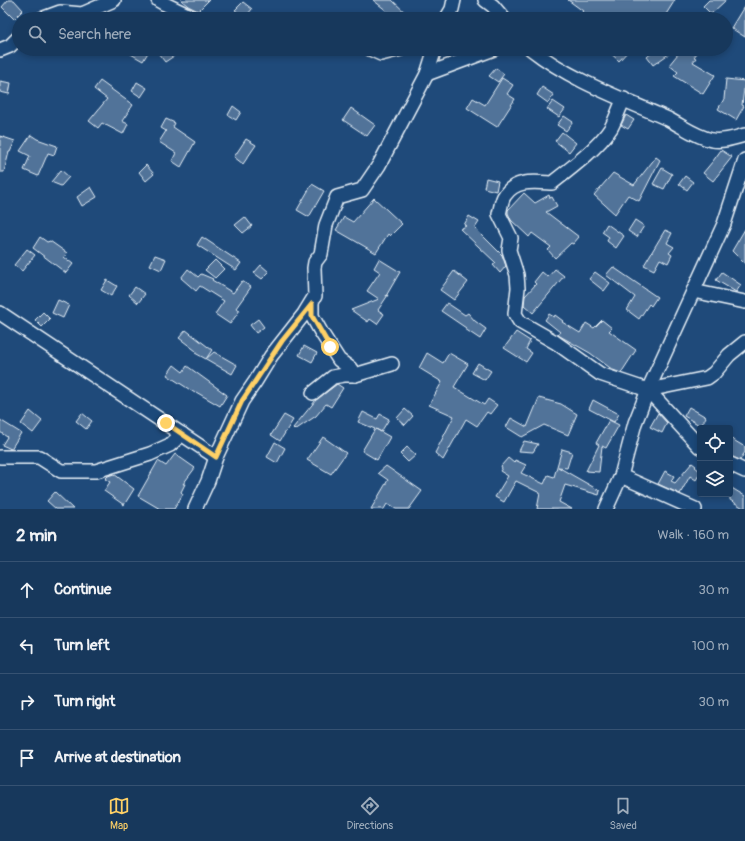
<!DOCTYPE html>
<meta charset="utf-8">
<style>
body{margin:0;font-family:Pangolin,sans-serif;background:#203f62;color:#f1f3f6}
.controls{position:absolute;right:12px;bottom:12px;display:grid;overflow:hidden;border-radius:4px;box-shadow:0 2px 6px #0003}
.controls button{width:36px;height:36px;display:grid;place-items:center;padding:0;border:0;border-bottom:1px solid #365272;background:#17385c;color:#f1f3f6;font:20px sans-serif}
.stop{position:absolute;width:12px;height:12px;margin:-9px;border:3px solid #ffd166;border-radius:50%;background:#fff}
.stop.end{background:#ffd166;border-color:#fff;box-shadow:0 1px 4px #0008}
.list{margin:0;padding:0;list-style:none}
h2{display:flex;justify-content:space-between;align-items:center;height:52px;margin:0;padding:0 16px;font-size:17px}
h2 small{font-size:13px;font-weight:400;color:#9eacbb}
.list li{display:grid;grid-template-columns:26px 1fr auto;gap:12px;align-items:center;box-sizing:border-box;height:56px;padding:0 16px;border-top:1px solid #365272}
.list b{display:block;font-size:15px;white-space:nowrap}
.list em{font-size:13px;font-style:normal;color:#9eacbb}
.icon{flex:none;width:22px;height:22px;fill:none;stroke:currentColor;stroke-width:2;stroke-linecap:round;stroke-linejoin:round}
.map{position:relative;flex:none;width:745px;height:509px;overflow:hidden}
.search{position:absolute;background:#17385c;box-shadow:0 2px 6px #0003;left:12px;right:12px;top:12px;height:44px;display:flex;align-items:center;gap:10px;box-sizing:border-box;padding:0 14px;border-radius:22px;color:#9eacbb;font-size:15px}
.sheet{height:276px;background:#17385c}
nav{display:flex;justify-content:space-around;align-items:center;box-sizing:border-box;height:56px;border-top:1px solid #365272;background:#17385c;font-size:11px;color:#9eacbb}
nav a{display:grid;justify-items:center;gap:2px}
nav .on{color:#ffd166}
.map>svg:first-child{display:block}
</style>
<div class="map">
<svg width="745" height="509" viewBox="0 0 745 509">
<rect width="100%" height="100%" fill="#1f4a7a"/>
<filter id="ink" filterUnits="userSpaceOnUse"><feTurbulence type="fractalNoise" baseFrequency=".025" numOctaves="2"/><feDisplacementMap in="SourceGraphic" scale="8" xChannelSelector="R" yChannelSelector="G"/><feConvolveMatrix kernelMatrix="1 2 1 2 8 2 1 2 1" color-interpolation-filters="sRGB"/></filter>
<g filter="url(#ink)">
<g fill="#517399" stroke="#e8f1f8">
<path d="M8,0H14L23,10L14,19L2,7Z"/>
<path d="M181,0H209L198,11L188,6Z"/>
<path d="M373,0H392L412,19H397Z"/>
<path d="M568,0H675L663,19H660L654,15L651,19H577L583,11Z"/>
<path d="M709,0H726L711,14L703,6Z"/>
<path d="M243,2L252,9L245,18L235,10Z"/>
<path d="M745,5V37L731,28Z"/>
<path d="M122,49H150L143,61Z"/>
<path d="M164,49H169L174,56L165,62L158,53Z"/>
<path d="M606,49H630L619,61Z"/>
<path d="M656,49H676L653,65L647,57Z"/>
<path d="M682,49H700L694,57L696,58L693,62L715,75L703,94L674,76L678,72L669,65Z"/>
<path d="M496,68L504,74L498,82L489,76Z"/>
<path d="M502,78L513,85L507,94L515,99L497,127L467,108L473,98L485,105Z"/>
<path d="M726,79L745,81L742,105L744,106L736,120L718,109L724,99Z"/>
<path d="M0,81L11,83L9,94L0,92Z"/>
<path d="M100,81L133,105L122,121L128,124L123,134L102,123L98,128L89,121L107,99L94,89Z"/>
<path d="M137,82L147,88L141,97L132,91Z"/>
<path d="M542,87L554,95L548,103L537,95Z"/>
<path d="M553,101L565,109L559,117L547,109Z"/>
<path d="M233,106L241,112L236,120L228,115Z"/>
<path d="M351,108L375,125L367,136L343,120Z"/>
<path d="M626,115L634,120L628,129L621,125Z"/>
<path d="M564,116L573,122L566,131L557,125Z"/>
<path d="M166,119L175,123L173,127L195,142L181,167L172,161L176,153L159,142L166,131L161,128Z"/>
<path d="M562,132L576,143L569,152L555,141Z"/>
<path d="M31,135L37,139L57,146L54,155L48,153L38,176L24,170L30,156L20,151Z"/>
<path d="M0,136L15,141L10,152H9L4,172H0Z"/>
<path d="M246,139L256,145L243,164L234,157Z"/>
<path d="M721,150L732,157L713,181L703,173L713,161Z"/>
<path d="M656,157L660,160L639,201L628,195L615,214L594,195L613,173L634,185Z"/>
<path d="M146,165L154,174L146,181L139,172Z"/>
<path d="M662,168L672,174L664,189L653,184Z"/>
<path d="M61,170L69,177L61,186L51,182Z"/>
<path d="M685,176L693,182L687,190L679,184Z"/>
<path d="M486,178L498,181L496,191L484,188Z"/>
<path d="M312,184L324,191L309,217L297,210Z"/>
<path d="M91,187L97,197L82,206L77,197Z"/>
<path d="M524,193L535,203L549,195L550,198L552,197L557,206L546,212L579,237L573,244L571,243L555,258L548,250L551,247L532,233L529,237L511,220L508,213V210Z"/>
<path d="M374,198L402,224L390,236L388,234L376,253L336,230L344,217L353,222Z"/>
<path d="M469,216L479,222L475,228L502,255L506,266L500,273L493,265L496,263L460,229L466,226L464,225Z"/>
<path d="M245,217L252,226L243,233L235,225Z"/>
<path d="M635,220L644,226L637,237L628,231Z"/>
<path d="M607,224L624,236L616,248L607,241L609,237L602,232Z"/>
<path d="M745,229V264L732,251Z"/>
<path d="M665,230L672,233L667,243L674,247L669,253L672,255L668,263L660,259L654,270L644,265Z"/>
<path d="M40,237L47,242L50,241L67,253L64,257L73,264L66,273L33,248Z"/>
<path d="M202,237L241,263L236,270L197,245Z"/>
<path d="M27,249L35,255L22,271L14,265Z"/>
<path d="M155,255L166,259L161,270L150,265Z"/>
<path d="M379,259L400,272L386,296L388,295L378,310L384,314L377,324L370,319L368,322L351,310L379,299L367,291L380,272L374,268Z"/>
<path d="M215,260L224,269L215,278L205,270Z"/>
<path d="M261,265L269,272L262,279L254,273Z"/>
<path d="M613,267L657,297L651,306L649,304L639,319L627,310L635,297L606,275Z"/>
<path d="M188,269L198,277L201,274L213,279L212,280L233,293L242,281L251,287L236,308L240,310L230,324L215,314L224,301L200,286L196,291L181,278Z"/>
<path d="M555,269L564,276L533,313L524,305L525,296L536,284L534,282L542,272L548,277Z"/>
<path d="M454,271L468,282L454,300L440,290Z"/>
<path d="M595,272L610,283L604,291L589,279Z"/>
<path d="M722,272L741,285L736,292L716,280Z"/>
<path d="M107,280L117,286L111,296L101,290Z"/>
<path d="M135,287L145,294L138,303L129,295Z"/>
<path d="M58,300L69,305L63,318L52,313Z"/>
<path d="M447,303L465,315L468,313L475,321L486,329L480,339L465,329L466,328L441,311Z"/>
<path d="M43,312L50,319L42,327L35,320Z"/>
<path d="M549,314L554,317L555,315L563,321L562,322L580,333L586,323L594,328L602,320L612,328L609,331L636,350L621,373L613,370L590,353L558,335L560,332L545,320Z"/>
<path d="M258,319L264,327L256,333L250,325Z"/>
<path d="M186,330L212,350L206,359L195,353L196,351L179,338Z"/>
<path d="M516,332L530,341L526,349L532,353L526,362L504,348Z"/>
<path d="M304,346L317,353L312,362L299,355Z"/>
<path d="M214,352L237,365L232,374L206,359Z"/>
<path d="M427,353L443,363L449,353L468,364L454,387L484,405L488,399L497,405L490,414L487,412L477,426L466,419L443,460L435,453L454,416L429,405L442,382L419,368Z"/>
<path d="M478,363L491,371L485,380L472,373Z"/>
<path d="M174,365L183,372L187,366L227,395L220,406L196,392L195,393L167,375Z"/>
<path d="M337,384L343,388L331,407L326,404L316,416L295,430L293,428L316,400Z"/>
<path d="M539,398L561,404L577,414L568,435L544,425L522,437L506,427L511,418L527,427Z"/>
<path d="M593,400L619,414L614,422L589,409Z"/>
<path d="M689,407L706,417L701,426L684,416Z"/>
<path d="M405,409L413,416L405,425L397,418Z"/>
<path d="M30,411L42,421L33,433L21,424Z"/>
<path d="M363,412L377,419L380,414L389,419L381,432L376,429L390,437L377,460L362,451L375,429L358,422Z"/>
<path d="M82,413L92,421L86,429L76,421Z"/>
<path d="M658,413L667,423L662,433L650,427Z"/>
<path d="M284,415L293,420L280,441L271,435Z"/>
<path d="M0,420L21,433L11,449L2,445L7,437L0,432Z"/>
<path d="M609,420L619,425L606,448L602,446L599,472L586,471L599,445L596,443Z"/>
<path d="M323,437L346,453L331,474L307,460Z"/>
<path d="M730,438L745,447V452L740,460L730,456Z"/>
<path d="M524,441L538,444L533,452L519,451Z"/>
<path d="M275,442L285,448L277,463L267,457Z"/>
<path d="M407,447L416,455L408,462L400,454Z"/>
<path d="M562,449L572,452L567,468L558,467L600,491L599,495L565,485L559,502L572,509H537L540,493L516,481L504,502L495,497L508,476L500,471L502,468L501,466L508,458L514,463L515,460L526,465L521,473L544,484L548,475L554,477Z"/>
<path d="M175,454L195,468L183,484H185L181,492L183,494L174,509H160L138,496L158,461L166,466Z"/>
<path d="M692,463L696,466L695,467L700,471V473L696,480L690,476L680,494L658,484L665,471L674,476L671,481L675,483Z"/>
<path d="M386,466L422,491L409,509H396L387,504L384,509H371L388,480L378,473Z"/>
<path d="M114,474L134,489L124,505L104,491L110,482L105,479L108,476Z"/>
<path d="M730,487L745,496V509L730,500Z"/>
<path d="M55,492L73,509H56L47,501Z"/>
</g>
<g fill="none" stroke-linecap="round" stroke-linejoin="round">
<defs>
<g id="minor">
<path d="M158,0L165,4L196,19"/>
<path d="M485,0L493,6L504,19"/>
<path d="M41,19L60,12L82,14L114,0"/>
<path d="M446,19L452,9L454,0"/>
<path d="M370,49L381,54L401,49"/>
<path d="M531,49C572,81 621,98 668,119C682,126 696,137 712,140C723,142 734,138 745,135"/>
<path d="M0,50L10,46L19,37"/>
<path d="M427,74L494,49"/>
<path d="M624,99C619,108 616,119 611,128C599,147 570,169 552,183C534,182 516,179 505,195C501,200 501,208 499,214L511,238L509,250L517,275L518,288L515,314L520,322L555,342L600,374L648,390L700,447"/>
<path d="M693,291L745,302"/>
<path d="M312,303V316L321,332L339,360L350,368L355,375"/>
<path d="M0,313L216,457"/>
<path d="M648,390L707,378L714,373L729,355L745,342"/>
<path d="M313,393L333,377L344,375H355L392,364"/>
<path d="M0,457H39L61,471H96L150,454L170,445L182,434"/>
<path d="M730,464L745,471"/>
<path d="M621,476L695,509"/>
<path d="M195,509L208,481L216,457L242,401L255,382L271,356L304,314L315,296L314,268L315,262L321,254L326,225L337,197L362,190L379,165L427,74L435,49"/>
<path d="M606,509L621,476L635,423L648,390L724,224L745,160"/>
</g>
</defs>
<use href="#minor" stroke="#e8f1f8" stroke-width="16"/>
<use href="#minor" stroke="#1f4a7a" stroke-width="13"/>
</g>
</g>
<g fill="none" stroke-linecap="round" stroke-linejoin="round" filter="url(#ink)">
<path stroke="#ffd166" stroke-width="5" d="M166,423L216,457L242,401L282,341L312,304V316L330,347"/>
</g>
</svg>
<div class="controls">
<button><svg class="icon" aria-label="locate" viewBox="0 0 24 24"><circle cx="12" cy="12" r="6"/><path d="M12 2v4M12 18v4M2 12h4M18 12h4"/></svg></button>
<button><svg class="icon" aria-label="layers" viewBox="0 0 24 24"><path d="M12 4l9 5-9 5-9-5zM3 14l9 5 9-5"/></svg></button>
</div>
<div class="stop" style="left:330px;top:347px"></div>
<div class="stop end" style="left:166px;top:423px"></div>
<div class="search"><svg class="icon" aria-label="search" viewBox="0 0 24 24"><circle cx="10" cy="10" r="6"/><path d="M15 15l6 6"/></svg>Search here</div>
</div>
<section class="sheet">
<h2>2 min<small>Walk · 160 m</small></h2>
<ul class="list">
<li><svg class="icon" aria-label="ahead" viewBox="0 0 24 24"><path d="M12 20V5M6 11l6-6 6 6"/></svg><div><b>Continue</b></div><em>30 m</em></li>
<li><svg class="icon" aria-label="left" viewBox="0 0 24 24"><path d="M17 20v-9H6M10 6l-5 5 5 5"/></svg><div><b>Turn left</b></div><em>100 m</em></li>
<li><svg class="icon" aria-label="right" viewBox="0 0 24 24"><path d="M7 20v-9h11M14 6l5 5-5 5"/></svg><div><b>Turn right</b></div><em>30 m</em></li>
<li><svg class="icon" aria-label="arrive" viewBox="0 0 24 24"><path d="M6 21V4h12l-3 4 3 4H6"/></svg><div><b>Arrive at destination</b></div></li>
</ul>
</section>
<nav>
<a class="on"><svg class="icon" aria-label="map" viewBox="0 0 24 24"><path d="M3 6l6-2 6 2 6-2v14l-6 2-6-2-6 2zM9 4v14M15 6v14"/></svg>Map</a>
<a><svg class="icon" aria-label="directions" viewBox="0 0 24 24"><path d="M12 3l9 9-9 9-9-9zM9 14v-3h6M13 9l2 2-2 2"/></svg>Directions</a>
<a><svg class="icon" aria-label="saved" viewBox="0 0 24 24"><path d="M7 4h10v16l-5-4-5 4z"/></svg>Saved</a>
</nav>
